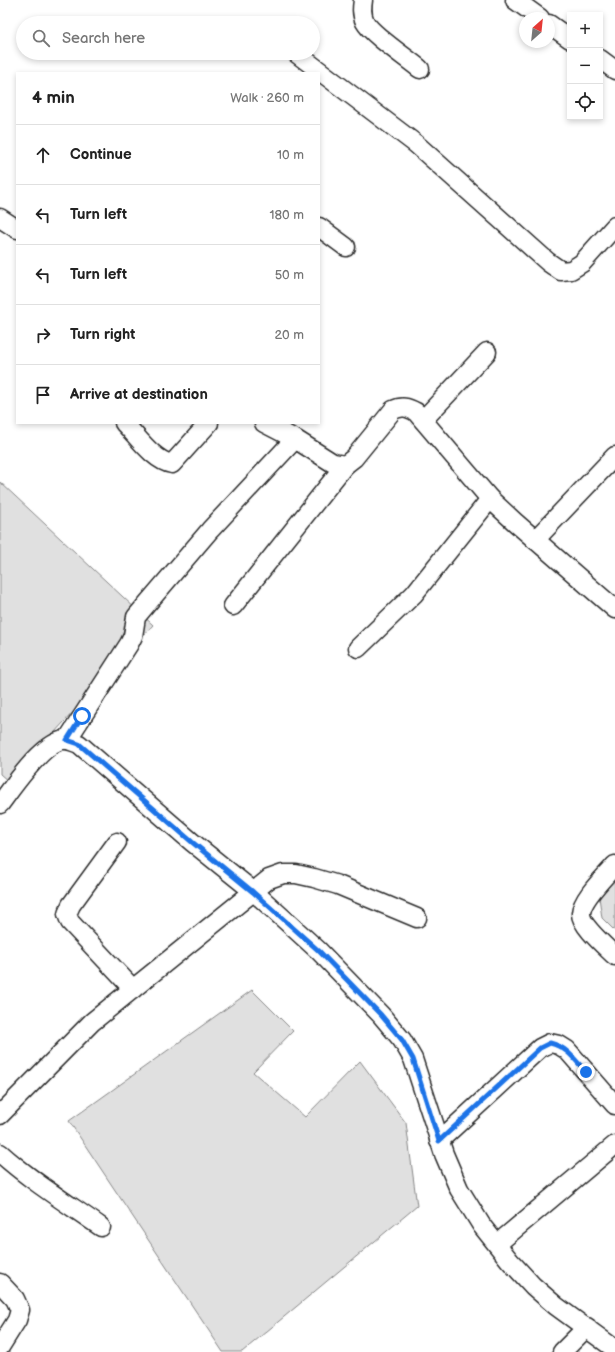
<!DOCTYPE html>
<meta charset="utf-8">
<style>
body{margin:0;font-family:"Balsamiq Sans",sans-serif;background:#f6f6f6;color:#222}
.controls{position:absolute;right:12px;top:12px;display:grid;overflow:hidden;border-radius:0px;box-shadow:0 2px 6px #0003}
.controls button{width:36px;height:36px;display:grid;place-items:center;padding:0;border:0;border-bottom:1px solid #e0e0e0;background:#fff;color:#222;font:20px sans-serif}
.compass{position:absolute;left:519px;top:12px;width:36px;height:36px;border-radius:50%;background:#fff;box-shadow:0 2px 6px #0003;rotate:27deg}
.stop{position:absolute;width:12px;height:12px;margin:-9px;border:3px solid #1a73e8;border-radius:50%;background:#fff}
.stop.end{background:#1a73e8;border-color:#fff;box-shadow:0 1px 4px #0008}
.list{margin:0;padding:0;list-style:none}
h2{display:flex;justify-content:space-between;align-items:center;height:52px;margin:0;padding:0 16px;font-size:17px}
h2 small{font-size:13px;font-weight:400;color:#767676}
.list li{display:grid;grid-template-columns:26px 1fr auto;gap:12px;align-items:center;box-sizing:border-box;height:60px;padding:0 16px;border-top:1px solid #e0e0e0}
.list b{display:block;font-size:15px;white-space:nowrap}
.list em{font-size:13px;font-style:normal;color:#767676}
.icon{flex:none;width:22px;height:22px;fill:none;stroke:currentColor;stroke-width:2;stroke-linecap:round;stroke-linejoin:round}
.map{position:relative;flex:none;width:615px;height:1352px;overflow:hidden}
.search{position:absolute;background:#fff;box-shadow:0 2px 6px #0003;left:16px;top:16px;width:304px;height:44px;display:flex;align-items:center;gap:10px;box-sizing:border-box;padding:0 14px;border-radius:22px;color:#767676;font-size:15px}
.panel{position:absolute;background:#fff;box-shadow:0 2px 6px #0003;left:16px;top:72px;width:304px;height:352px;border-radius:0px}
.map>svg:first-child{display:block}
</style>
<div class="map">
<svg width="615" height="1352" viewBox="0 0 615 1352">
<rect width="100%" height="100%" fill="#fff"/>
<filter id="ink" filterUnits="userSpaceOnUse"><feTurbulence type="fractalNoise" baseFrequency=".025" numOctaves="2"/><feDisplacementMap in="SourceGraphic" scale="8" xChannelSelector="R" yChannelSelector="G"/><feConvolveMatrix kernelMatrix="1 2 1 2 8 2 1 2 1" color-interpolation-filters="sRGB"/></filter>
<g filter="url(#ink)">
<g fill="#e0e0e0" stroke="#868686">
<path d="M0,482L153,625L9,782L0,774Z"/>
<path d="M615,864V931L602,918L597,883Z"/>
<path d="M252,990L293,1031L253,1072L305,1117L360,1061L406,1123L417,1206L242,1352H223L69,1121Z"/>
</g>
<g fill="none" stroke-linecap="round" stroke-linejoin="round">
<defs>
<g id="minor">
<path d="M363,0C362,7 361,14 365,22C372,35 407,58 420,69"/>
<path d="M515,0L540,18"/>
<path d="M549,24L570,39"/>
<path d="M296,53L416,144L548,262L561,271L571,270L582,263L615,226"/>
<path d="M600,59L615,70"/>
<path d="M0,218L17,229"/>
<path d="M319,227L346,247"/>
<path d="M423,420L487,352"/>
<path d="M124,423C137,436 154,461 172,464L209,423"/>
<path d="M264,423L295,439L333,463L345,465L354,458L393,410C402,406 407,407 416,412L490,499L516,523L615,609"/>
<path d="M535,540L615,456"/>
<path d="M233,606L345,465"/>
<path d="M358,648L414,594L490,499"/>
<path d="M67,740L129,644L133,636L136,617L146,605L210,530L295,439"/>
<path d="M0,804C12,788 46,737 68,740C71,741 76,743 79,744L192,842L253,891L319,951L381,1015L402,1040L413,1059L444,1154L459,1189L482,1226L510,1261L533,1286L556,1306L615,1349"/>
<path d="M117,842L71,905L67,914L70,922L133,989"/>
<path d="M615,865C605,877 582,898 581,913C580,925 606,947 615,956"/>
<path d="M0,1115L92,1022L269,879L283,874H296L314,878L338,885L417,918"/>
<path d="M439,1141L540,1048L550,1043L559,1045L567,1050L615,1105"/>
<path d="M0,1153C31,1181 67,1203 101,1227"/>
<path d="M497,1244L615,1145"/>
<path d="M0,1283L15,1299L20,1310L17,1320L0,1347"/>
<path d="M562,1352L587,1327"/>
</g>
</defs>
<use href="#minor" stroke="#2b2b2b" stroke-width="21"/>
<use href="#minor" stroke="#fff" stroke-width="18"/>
</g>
</g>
<g fill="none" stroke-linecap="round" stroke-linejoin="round" filter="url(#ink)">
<path stroke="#1a73e8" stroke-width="5" d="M82,716L67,740L79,744L192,842L253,892L319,951L381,1015L402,1040L413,1059L439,1141L540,1048L550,1043C567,1047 575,1060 586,1072"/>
</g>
</svg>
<div class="controls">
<button>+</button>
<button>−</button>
<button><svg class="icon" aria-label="locate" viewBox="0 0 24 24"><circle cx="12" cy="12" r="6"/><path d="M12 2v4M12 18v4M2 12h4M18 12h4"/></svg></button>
</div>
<svg class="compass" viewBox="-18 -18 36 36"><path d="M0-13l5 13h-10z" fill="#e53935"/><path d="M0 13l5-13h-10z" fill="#767676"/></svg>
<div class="stop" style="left:82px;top:716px"></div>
<div class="stop end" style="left:586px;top:1072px"></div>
<div class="search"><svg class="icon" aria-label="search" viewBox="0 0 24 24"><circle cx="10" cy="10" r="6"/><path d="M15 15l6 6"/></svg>Search here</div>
<section class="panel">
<h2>4 min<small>Walk · 260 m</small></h2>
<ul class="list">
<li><svg class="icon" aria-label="ahead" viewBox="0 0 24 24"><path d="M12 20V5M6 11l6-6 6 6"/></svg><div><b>Continue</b></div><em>10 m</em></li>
<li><svg class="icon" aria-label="left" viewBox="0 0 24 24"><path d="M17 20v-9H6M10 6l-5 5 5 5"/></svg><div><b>Turn left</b></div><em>180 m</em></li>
<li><svg class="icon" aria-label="left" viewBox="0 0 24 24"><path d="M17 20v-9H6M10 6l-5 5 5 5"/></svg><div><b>Turn left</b></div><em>50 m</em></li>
<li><svg class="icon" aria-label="right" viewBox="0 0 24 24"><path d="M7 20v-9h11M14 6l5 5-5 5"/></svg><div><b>Turn right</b></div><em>20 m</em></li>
<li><svg class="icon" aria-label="arrive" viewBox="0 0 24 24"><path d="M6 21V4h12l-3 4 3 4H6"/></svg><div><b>Arrive at destination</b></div></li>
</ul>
</section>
</div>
